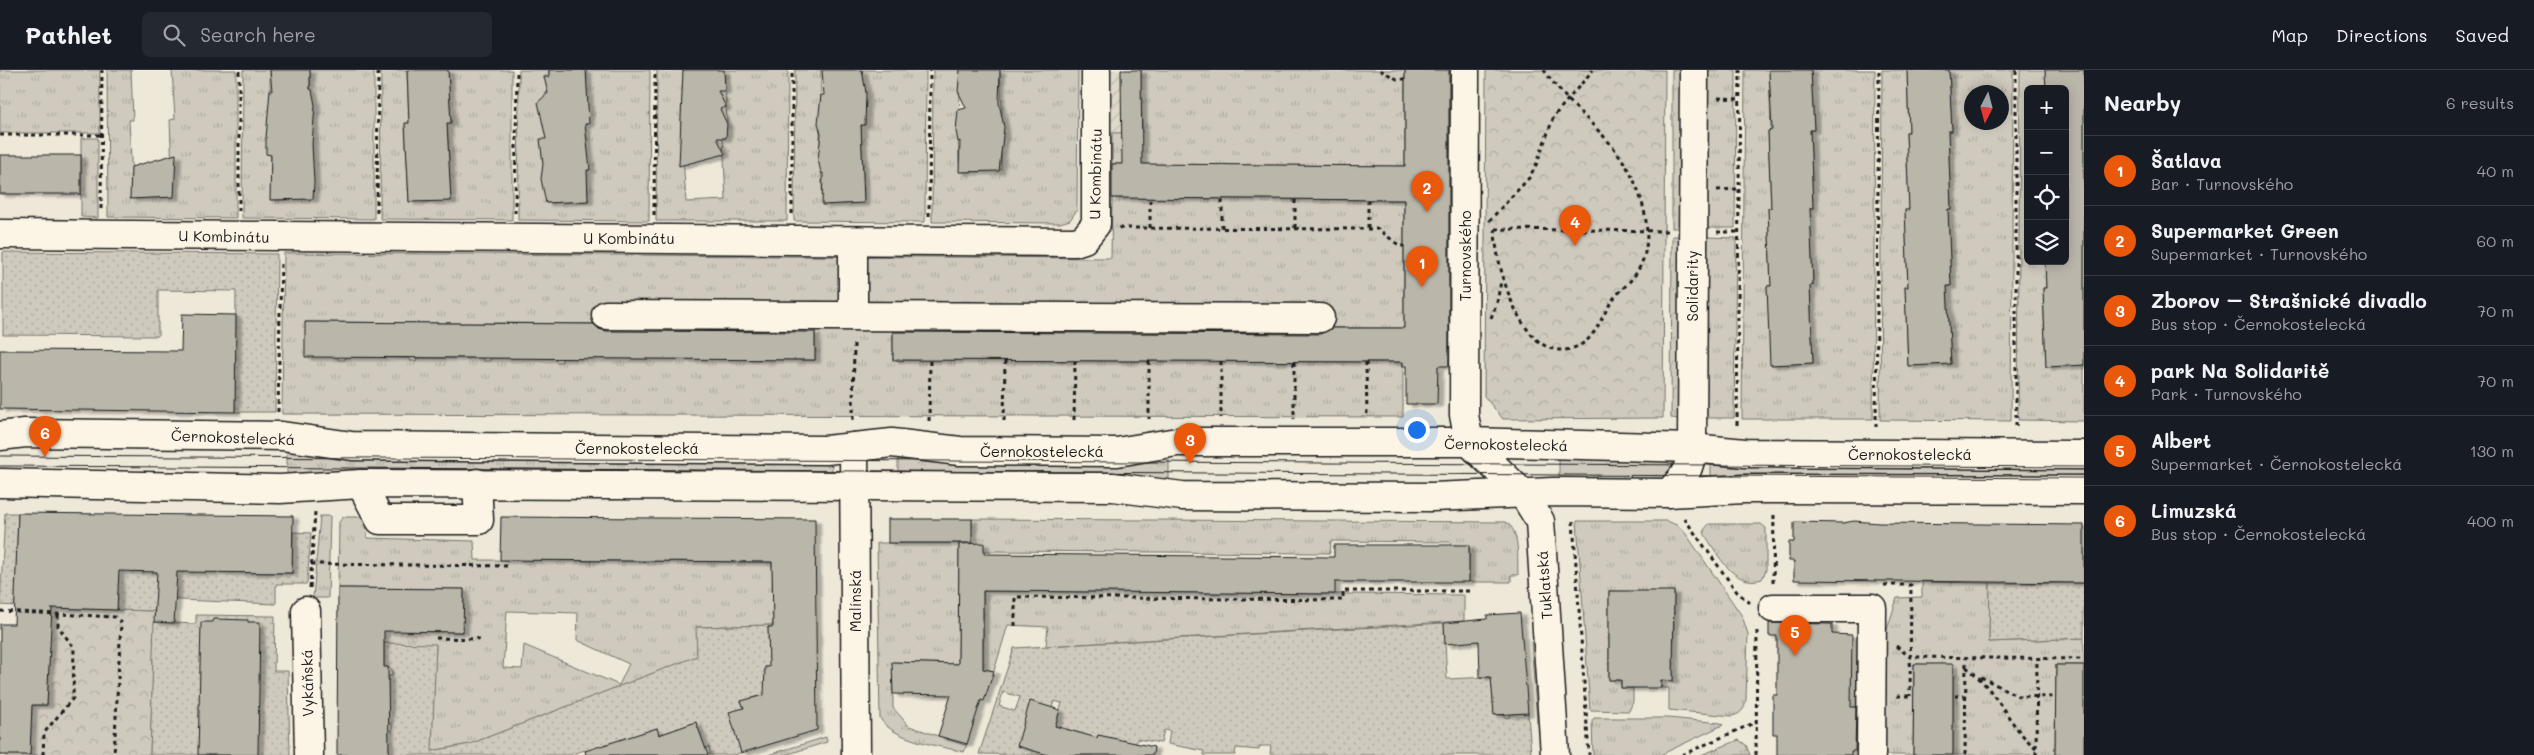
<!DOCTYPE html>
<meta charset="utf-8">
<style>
body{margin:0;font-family:Mali,sans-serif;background:#242831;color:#f1f3f6}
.controls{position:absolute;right:15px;top:15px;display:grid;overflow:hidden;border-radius:8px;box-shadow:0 2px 12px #0003}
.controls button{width:45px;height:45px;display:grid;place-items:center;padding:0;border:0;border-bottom:1px solid #363941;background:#171b24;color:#f1f3f6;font:25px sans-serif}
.compass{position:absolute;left:1964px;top:15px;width:45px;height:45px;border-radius:50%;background:#171b24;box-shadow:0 2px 12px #0003;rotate:186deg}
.you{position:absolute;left:1416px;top:359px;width:18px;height:18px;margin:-12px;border:4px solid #fff;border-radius:50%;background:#1a73e8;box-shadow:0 0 0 8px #1a73e833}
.badge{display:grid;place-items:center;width:32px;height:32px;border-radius:50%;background:#ea580c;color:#fff;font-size:16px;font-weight:700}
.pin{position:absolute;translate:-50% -41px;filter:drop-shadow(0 1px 2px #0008)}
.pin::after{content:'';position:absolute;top:26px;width:18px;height:15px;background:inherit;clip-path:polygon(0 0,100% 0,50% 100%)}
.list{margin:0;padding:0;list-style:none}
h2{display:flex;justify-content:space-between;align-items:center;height:65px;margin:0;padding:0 20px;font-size:21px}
h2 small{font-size:16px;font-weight:400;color:#9ea1a6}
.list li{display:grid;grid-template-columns:32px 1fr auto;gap:15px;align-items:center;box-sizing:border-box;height:70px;padding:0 20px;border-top:1px solid #363941}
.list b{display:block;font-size:19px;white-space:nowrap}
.list p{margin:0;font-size:16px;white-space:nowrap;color:#9ea1a6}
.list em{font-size:16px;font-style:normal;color:#9ea1a6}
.icon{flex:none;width:28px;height:28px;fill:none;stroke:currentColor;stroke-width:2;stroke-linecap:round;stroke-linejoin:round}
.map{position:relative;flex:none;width:2084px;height:685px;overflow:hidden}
header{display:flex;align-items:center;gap:30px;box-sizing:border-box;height:70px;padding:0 25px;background:#171b24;border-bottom:1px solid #363941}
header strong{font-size:24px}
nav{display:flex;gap:28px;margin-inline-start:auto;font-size:18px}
.search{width:350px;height:45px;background:#242831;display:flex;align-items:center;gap:12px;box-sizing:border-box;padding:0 18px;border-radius:8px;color:#9ea1a6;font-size:19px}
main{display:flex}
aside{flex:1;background:#171b24}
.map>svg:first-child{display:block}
</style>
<header>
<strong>Pathlet</strong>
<div class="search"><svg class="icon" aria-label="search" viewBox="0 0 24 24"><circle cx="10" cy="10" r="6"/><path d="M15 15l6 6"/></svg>Search here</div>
<nav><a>Map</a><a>Directions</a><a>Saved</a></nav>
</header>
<main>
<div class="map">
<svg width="2084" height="685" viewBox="0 0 2084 685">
<defs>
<pattern id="industrial-furrows" width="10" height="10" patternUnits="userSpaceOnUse" patternTransform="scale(1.25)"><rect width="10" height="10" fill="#ded9cb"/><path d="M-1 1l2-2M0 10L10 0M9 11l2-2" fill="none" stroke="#bebaae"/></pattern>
<pattern id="grass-tufts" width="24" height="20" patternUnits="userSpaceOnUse" patternTransform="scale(1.25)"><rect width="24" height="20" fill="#cfcabd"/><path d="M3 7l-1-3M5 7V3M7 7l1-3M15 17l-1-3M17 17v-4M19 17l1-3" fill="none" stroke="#b1ada2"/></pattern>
<pattern id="park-crowns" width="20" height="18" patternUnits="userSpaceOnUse" patternTransform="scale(1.25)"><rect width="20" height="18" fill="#cfcabd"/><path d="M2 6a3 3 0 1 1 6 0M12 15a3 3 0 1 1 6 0" fill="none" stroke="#b1ada2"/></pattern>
<pattern id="garden-dots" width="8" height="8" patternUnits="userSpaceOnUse" patternTransform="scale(1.25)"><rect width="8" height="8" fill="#cfcabd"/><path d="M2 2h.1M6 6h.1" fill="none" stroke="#b1ada2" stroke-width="1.8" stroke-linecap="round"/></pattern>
<filter id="shadow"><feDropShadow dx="5.5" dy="3" stdDeviation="1" flood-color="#0004"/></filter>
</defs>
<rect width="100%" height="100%" fill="#eee8d9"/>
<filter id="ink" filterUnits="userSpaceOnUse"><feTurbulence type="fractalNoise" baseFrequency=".02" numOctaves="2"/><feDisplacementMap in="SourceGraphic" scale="10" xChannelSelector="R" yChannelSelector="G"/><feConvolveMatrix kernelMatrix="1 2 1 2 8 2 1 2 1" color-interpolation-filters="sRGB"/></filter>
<g filter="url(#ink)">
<path fill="url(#industrial-furrows)" d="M1112,0H1141L1142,63H1112Z"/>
<g fill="url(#grass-tufts)" stroke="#76736c" fill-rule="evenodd">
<rect x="0" y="0" width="100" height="63"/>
<path d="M107,0H131L133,50H129L133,129L173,127L170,50L175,49L172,0H236V148L108,147Z"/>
<path d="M243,0H270L271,130L313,129L310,0H374V149L242,148Z"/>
<path d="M381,0H407L409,53L405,54L409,132L451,130L447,53L451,52L448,0H512V150L380,149Z"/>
<path d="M519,0H549V7H545L549,23H545L549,24L543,54L547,55L546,133L588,131L585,54L587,0H650L649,151L518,150Z"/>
<path d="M657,0H684L681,54L686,132L726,130L723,68L727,52L724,0H788L787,151H656Z"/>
<path d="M795,0H821L820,72L823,135L864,133L861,55L865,54L862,0H926L925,152L794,151Z"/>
<path d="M933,0H960C961,34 956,70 960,102L1001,100L1002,38L1000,0H1078L1077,140L1070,150L1060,153L932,152Z"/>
<path d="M1141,0H1405V96L1112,94V63L1142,62Z"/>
<rect x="1672" y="0" width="9" height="158"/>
<path d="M1708,0H1736L1735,158H1707Z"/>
<path d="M1745,0H1769L1771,60L1768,61L1771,138L1768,139L1771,216H1767L1771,295L1813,293L1810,216L1813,215L1810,138H1813L1810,60H1814L1811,0H1875L1873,349H1742Z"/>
<path d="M1882,0H1907L1909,62H1906L1909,140H1905L1908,217H1905L1908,296L1951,294L1947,216H1951L1948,139L1951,138L1948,61H1952L1949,0H2013L2011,351L1880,350ZM1972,22H2002V52H1972Z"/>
<path d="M2020,0H2045L2046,19H2028V191H2045L2046,218H2043L2046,297L2084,295V351L2018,350Z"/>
<path d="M81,68H98V148L81,147Z"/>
<path d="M1112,128L1404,130V258L893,256V290L1403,292V347L282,344L284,183L1111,188ZM305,252L815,255V290L562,288V292H556L555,288H490V291H483V288H417L416,291H410V288L345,287V290H338V287Z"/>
<path d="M1672,166H1681L1680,349L1671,348Z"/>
<path d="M1707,167L1736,168L1734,348H1705Z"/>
<path d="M287,379L832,386V407L287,409Z"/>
<path d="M1169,382V413L898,407V387Z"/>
<path d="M1559,386L1677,391L1669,411L1559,410Z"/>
<path d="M1711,390L2084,392V413L1711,410Z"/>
<path d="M320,446H330L328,528H313Z"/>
<path d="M343,447H366L367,468L474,471L475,490L772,492L773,555L697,557L698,586L470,674L431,681L436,575L380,573V560L463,562L464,519L338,518L339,452ZM507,541L578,543L577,570L629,594L619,615L524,575L522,599L503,598Z"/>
<path d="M972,449L1505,452C1521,459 1517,490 1518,505H1511V512H1469V476L1451,475L1450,472L1331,471L1330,483L984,481L971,474Z"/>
<path d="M1577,451H1667L1679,456L1686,464L1742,546L1748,564L1746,629C1745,638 1742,644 1732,646L1669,640V618H1661V610H1673L1674,522L1609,521V610H1621V618H1633V632L1629,641L1590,640Z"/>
<path d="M1709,454H1761L1766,458V500L1762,509C1733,518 1718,484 1705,465L1704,460Z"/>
<path d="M877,473H959L958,594L893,592V638L909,656L965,675L967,674L964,682C941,676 892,670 880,648Z"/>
<path d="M1922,512L1990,513L1989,572L2084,568V595H2056L2055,685H1953V595L1914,594L1913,685H1878L1880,582L1897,528L1922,527Z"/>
<path d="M983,521L1464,525V551L1046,576L1048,557L1008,555L994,601L983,599Z"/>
<path d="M1536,571L1542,653H1537L1531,572Z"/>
<path d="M1594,648H1668L1721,653L1723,655L1660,685H1593L1592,651Z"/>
<path d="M826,667L827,672L785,685H768Z"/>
<path d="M1739,670L1746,675L1750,685H1701Z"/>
</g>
<g fill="url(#park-crowns)" stroke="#76736c">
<path d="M1486,0H1665L1663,348L1503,349L1484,326Z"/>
<path d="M51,538L155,541L150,685H30L32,635H47Z"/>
</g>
<g fill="url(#garden-dots)" stroke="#76736c" fill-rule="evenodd">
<path d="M3,182L277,184L275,342H235L236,221L158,220V266L3,265Z"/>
<path d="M5,443H18L15,536L0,535Z"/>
<path d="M293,462L311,463L307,514H276V534L156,529L155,541L117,540L118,486L131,501L292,503Z"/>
<path d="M1990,513H2084V568L1989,572Z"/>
<path d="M196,545L275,546L274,601H288L290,685H150L154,552L196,554Z"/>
<path d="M1444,553L1447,609L1491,607L1495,645H1504L1505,647H1510V644L1528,643L1531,685H1280L1270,684L1271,676H1260L1259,680L1236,678L1235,685H1204V681L1168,674L1170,661L1164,660L1161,673L1137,669L1136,676L1107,685L1111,668L1098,665L1093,685H1074L1080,663L1055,656L1062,633L1054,631L1048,652L1054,685L979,684L1014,578ZM1003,622L1020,627L1015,641L999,636Z"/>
<path d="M773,555L774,557H768L771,597H765V603H772L768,627L741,631L744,638L743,682L734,685H709L710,683L709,677L705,678L696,652L659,665L657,658L605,675L587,685L585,680L569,685H389L388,661H392V654L388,653V606H392V599L384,597V573L436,574L432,681L470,674L697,586L696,557Z"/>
</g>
<g fill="#bab6aa" stroke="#1c1c1c" filter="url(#shadow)">
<path d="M270,0H310V19L312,20L315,35L312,74L314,112L313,129L270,130L271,85L266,84V68L270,20L272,21Z"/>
<path d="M407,0H448L451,53H447L451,131L409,132L405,53H409Z"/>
<path d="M549,0H586L589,54H585L590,100H587L588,131L546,133L541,109L543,94L540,69H546L538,32L548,23L544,7H549Z"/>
<path d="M683,0H724L725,21H718L726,37L720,39L727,54L726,68H717L725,84L679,96Z"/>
<path d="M822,0H862L866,23L865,55H861L864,133L822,135L823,103H821L818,89L821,64L818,53L821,25H824Z"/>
<path d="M960,0H1000L999,33L1004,57L999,101L959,102L960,71L958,72L956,61L958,40L966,38L958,21Z"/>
<path d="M1121,0H1141L1142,94L1405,96V0H1449V296H1438L1437,334H1406V296H1403V292L893,290V262L1320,264L1332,258H1404V130L1112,128V94H1122Z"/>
<path d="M1769,0H1811L1814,60H1810L1813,138H1810L1813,215L1810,216L1813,293L1770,295L1767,216H1771L1768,138H1771L1768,61L1772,60Z"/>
<path d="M1907,0H1949L1952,61H1948L1951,139H1948L1951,216H1947L1951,294L1908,296L1905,217H1908L1905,140H1909L1906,62H1909Z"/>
<path d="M2045,0H2084V295L2046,297L2043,218H2046L2045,191H2065V19H2046Z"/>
<path d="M176,84L174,127L130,129L131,97Z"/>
<rect x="0" y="85" width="81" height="39"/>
<path d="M182,244L236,245L235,342L0,339V280L181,281Z"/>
<path d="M305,252L594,254L599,259L606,261L815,262V290L305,287Z"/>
<path d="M18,443L293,446L292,503L177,502L174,553L154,552L157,502L119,501L117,540L52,538L47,635H32L30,685H0V554H14Z"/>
<path d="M501,447L815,449L817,660L741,683L729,642L744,638L741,631L764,625L765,597H769L768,557H773L772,492L500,490Z"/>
<rect x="888" y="449" width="84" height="24"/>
<path d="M1854,451L1879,453L2084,455V513L1794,510V491H1789V472H1794V452L1843,453Z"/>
<path d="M984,473V484L1334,487V475H1469V512H1335V524L983,521V599L994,601L984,631L981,630L967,674L938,666L951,625L893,624L892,592L958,594L959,474Z"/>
<path d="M338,518L464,519L463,562L384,561V597H388L389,685H337Z"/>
<path d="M1609,521H1674L1673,611L1661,610V618H1621V610H1609Z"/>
<path d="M1520,543L1528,643L1494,645L1491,607H1480L1479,571L1445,574L1444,553L1487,549V545Z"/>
<path d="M214,549L248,550V552H260L258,685H198L201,552H213Z"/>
<path d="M1769,553L1832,554V564L1852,565L1851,637H1856L1855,681H1851V685H1777V664H1773V625H1777V566H1769Z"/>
<path d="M1914,594H1953V685H1913Z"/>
<path d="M2056,595H2084V685H2055Z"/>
<path d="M1030,631L1060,640L1055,656L1097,668L1098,665L1154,677L1153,685H1048L1017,676Z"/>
<path d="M696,652L708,685H586L585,681L657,658L659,665Z"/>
</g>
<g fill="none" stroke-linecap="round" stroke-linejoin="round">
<defs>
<g id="minor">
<path d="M1465,0L1464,345L1469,372L1524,425L1540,451L1555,685"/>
<path d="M0,164L1075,172L1084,169L1096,154V0"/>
<path d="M606,245L1320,248"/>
<path d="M853,245V171"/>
<path d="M854,377L856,685"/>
<path d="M361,414L380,450H479L477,413"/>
<path d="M1668,423C1684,408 1690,400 1692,378L1694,0"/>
<path d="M1773,538H1872L1871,685"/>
<path d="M306,541L309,685"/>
</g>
<g id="major">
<path d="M0,366L25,363L282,366L352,376L826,380L892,373L960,381L1117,382L1177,372H1469L1692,378L1745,383L2084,385"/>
<path d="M0,413L280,419L361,414L1113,417L1182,426L1432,427L1553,422L1668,423L1744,419L2084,420"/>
</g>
</defs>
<use href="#minor" stroke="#1c1c1c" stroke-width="31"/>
<use href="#major" stroke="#1c1c1c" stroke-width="31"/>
<g stroke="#1c1c1c" stroke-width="3" stroke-dasharray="4 4" stroke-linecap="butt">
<path d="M1380,0L1397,9H1405"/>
<path d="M2016,0V357"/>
<path d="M1718,28L1740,29"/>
<path d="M0,65H102"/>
<path d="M1717,120L1739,119"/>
<path d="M101,139L102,0"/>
<path d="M239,141V0"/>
<path d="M377,142L378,0"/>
<path d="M515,143L517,0"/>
<path d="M792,144V0"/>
<path d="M654,145L655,0"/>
<path d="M929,146L930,0"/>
<path d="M1489,151L1529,108L1536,95L1554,46L1593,0"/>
<path d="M1119,158L1378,159L1400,176H1404"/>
<path d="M1150,158V128"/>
<path d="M1222,158V129"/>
<path d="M1295,158V129"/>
<path d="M1368,158V130"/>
<path d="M1495,159C1495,197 1525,307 1582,274C1598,264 1603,242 1614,228C1621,220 1629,213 1635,205C1653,180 1648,145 1637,118C1617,66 1573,44 1544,0"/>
<path d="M1495,159L1668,161"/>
<path d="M1717,162H1739"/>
<path d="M1491,248L1497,232L1501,211L1503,209"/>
<path d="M1149,291V349"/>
<path d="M1221,291V348"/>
<path d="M1294,292V349"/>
<path d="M1366,292L1367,346"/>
<path d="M278,342L281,191"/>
<path d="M853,350L854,271"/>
<path d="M1074,350L1075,291"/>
<path d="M929,351L930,290"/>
<path d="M1004,351L1005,291"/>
<path d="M1737,355L1740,0"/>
<path d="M1876,357L1879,0"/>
<path d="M1684,448L1737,522L1750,533"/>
<path d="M1573,451L1589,685"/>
<path d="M311,494L509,496"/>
<path d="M1773,513L1774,444"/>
<path d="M1884,515H1911L1910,626"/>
<path d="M310,518L315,442"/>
<path d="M0,541L115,547L121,552L114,685"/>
<path d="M1015,556V527L1343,530V521H1469"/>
<path d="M436,568L484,569"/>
<path d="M1896,576L1910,587L2084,589"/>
<path d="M1966,597C1998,620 2008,656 2036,678"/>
<path d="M1981,607L2018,626L2053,627"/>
<path d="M1897,626H1912"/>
<path d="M1955,626H1966"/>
<path d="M43,685L44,663L73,628L74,578L58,556V544"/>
<path d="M1682,685L1756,652"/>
<path d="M1756,685L1757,558"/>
<path d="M1965,685L1966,588"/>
<path d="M2036,685L2037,589"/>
</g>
<use href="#minor" stroke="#fcf5e5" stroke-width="28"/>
<use href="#major" stroke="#fcf5e5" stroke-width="28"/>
<g stroke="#1c1c1c" stroke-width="1">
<path d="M0,386L2084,397"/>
<path d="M0,396L2084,408"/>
</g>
</g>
</g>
<g text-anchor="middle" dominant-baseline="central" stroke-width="5" stroke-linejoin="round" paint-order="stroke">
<g font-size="15" fill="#1c1c1c" stroke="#fcf5e5">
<text transform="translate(1095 104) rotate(-89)">U Kombinátu</text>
<text transform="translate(224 166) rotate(1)">U Kombinátu</text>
<text x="629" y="168">U Kombinátu</text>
<text transform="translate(1465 186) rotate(-90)">Turnovského</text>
<text transform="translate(1692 216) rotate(-90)">Solidarity</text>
<text transform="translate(233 367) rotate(2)">Černokostelecká</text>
<text transform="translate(1506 374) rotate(1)">Černokostelecká</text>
<text x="637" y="378">Černokostelecká</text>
<text x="1042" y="381">Černokostelecká</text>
<text x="1910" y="384">Černokostelecká</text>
<text transform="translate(1544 515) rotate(-94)">Tuklatská</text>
<text transform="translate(855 531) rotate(-90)">Malínská</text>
<text transform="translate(307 613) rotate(-91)">Vykáňská</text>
</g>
</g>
</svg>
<div class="controls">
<button>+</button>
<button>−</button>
<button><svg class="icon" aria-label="locate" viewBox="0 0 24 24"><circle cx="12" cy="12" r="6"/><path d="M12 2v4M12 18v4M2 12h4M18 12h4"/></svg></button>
<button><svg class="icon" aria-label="layers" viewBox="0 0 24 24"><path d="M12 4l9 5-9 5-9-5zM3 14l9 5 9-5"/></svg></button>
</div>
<svg class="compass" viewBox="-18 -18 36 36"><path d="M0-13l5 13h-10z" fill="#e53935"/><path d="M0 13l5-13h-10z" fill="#9ea1a6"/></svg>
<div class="you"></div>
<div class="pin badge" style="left:1422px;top:217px">1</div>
<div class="pin badge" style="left:1427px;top:142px">2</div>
<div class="pin badge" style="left:1190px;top:394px">3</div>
<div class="pin badge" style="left:1575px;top:176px">4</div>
<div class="pin badge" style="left:1795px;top:586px">5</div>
<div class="pin badge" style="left:45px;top:387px">6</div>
</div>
<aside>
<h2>Nearby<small>6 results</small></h2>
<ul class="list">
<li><span class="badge">1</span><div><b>Šatlava</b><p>Bar · Turnovského</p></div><em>40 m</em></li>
<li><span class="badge">2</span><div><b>Supermarket Green</b><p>Supermarket · Turnovského</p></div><em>60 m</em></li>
<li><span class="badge">3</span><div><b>Zborov – Strašnické divadlo</b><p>Bus stop · Černokostelecká</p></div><em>70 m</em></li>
<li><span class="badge">4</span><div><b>park Na Solidaritě</b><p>Park · Turnovského</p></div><em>70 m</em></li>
<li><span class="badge">5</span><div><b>Albert</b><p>Supermarket · Černokostelecká</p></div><em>130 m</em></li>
<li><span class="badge">6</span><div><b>Limuzská</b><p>Bus stop · Černokostelecká</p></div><em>400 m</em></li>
</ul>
</aside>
</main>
